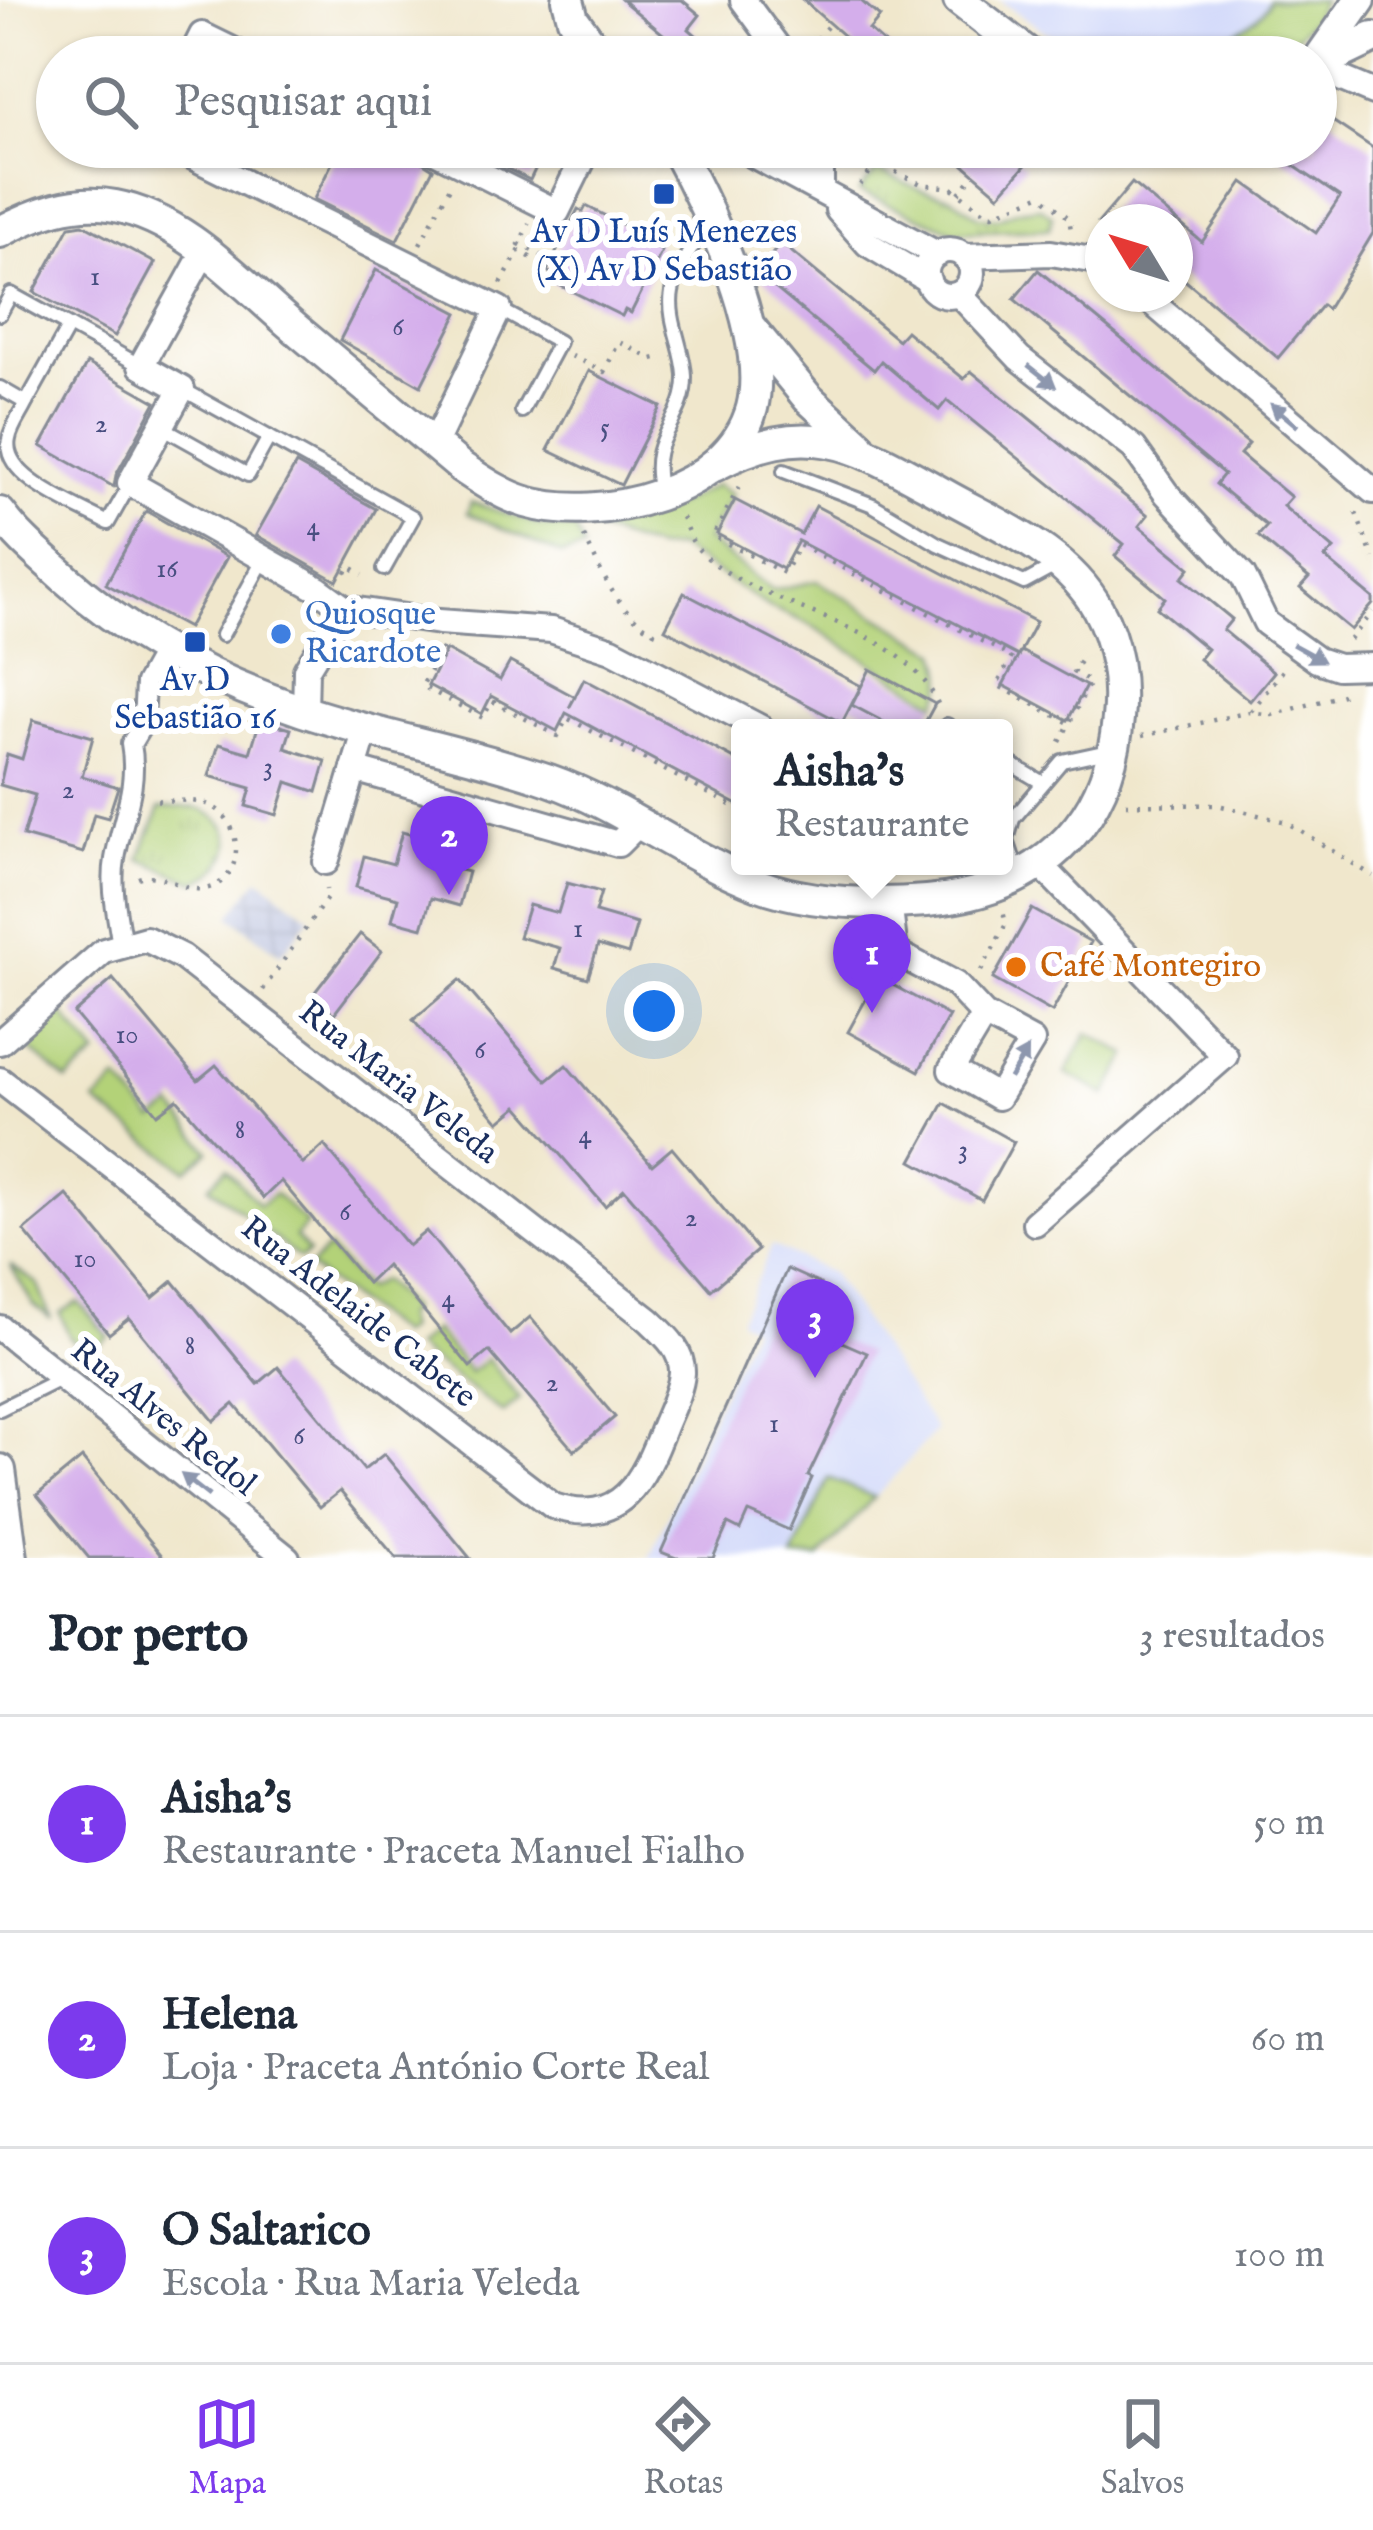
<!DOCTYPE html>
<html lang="pt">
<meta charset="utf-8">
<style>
body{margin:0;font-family:"IM FELL English",serif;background:#f6f6f7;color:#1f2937}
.compass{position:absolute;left:1085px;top:204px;width:108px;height:108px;border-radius:50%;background:#fff;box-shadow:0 3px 9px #0004;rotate:308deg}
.you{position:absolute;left:654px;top:1011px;width:42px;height:42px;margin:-30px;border:9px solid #fff;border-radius:50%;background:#1a73e8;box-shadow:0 0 0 18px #1a73e833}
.badge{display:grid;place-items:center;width:78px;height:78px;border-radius:50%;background:#7c3aed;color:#fff;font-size:39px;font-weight:700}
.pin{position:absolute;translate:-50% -99px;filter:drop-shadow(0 3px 6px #0008)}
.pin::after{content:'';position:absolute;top:63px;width:42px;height:36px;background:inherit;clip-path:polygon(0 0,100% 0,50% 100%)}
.popup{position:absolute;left:731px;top:719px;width:282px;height:156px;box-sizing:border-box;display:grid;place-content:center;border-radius:12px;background:#fff;filter:drop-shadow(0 3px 9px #0005);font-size:39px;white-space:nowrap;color:#747a83}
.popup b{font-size:45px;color:#1f2937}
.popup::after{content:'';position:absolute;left:50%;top:100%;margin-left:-24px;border:24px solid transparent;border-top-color:#fff}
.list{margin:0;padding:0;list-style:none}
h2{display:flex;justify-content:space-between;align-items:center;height:156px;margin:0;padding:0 48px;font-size:51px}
h2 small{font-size:39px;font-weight:400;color:#747a83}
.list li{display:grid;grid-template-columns:78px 1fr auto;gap:36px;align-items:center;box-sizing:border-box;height:216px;padding:0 48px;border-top:3px solid #e0e1e3}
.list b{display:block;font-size:45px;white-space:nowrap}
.list p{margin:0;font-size:39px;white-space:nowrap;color:#747a83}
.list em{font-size:39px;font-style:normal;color:#747a83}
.icon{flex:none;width:66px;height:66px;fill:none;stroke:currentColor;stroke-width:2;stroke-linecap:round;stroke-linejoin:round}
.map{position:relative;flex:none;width:1373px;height:1558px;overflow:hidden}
.search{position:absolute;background:#fff;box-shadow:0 3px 9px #0004;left:36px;right:36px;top:36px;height:132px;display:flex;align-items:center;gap:30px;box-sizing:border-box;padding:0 42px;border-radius:66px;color:#747a83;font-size:45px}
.sheet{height:804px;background:#fff}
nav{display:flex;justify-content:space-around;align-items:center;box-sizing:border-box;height:168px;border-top:3px solid #e0e1e3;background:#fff;font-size:33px;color:#747a83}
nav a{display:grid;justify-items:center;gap:6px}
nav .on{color:#7c3aed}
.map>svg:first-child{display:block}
</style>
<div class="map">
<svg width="1373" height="1558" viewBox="0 0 1373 1558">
<defs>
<pattern id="industrial-grid" width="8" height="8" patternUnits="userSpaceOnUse" patternTransform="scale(3)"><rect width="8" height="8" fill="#bcc3de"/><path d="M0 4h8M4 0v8" fill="none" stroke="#a1a8c1"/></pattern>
<pattern id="park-tufts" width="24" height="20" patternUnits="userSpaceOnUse" patternTransform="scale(3)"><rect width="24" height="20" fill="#b3d278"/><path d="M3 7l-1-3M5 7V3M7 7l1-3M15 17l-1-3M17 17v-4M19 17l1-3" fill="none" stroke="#99b56a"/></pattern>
</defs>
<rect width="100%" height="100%" fill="#fff"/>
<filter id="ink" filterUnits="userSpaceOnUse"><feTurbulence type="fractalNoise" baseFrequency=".00833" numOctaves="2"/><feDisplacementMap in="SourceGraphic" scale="24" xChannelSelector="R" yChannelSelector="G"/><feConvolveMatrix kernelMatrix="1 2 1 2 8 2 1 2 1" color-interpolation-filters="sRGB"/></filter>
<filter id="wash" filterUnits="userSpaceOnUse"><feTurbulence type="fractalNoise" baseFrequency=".004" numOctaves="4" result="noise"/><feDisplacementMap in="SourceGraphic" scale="48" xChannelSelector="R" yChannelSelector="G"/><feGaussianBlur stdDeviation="2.7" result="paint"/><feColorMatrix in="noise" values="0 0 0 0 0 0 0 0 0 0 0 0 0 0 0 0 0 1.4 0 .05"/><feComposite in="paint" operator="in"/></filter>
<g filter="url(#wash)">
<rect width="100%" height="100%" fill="#f0e7cc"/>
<g fill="#d2d9f9">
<path d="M999,0H1269L1258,18L1223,40L1176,56L1130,51L1049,34Z"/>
<path d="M772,1245L831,1273L936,1430L821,1558H649L752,1327L739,1320Z"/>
</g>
<path fill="url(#industrial-grid)" d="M259,878L310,917L281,955L230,916Z"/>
<g fill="#b3d278" stroke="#67806b" stroke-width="3">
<path d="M1269,0H1323L1314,18L1290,43L1262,57H1087L1067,38C1128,50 1178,67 1235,32C1250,23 1262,17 1269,0Z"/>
<path d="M716,485L732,495L706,540L772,590L817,581L938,652C944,669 947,687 936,703L809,624L767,606L679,548L655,549L592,529L659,514Z"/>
<path d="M471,502L540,525L575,529L584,549L562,555L467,513Z"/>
<path d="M60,1010L97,1055L67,1081L21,1042Z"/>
<path d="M118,1080L154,1120L173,1106L209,1151L186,1170L95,1102Z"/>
<path d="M226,1168L259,1205L275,1194L307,1224L295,1237L309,1252L300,1259L209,1186Z"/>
<path d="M328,1248L366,1289L381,1280L410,1309L404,1317L407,1329L400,1335L309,1267Z"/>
<path d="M10,1265L37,1283L51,1319L33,1304Z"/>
<path d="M78,1302L109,1337L89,1354L70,1338L60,1313Z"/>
<path d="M434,1330L470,1372L487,1359L520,1399L503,1413L414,1347Z"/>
<path d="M829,1478L874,1497L820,1558H793Z"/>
</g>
<g fill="url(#park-tufts)" stroke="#67806b" stroke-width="3">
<path d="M877,170L921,190L951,197L979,217L999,218L1018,210L1040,207L1052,216L1049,229L955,232L859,192Z"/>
<path d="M160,808C175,807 194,804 207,812C246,832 229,870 195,882L140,859Z"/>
<path d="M1088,1033L1128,1055L1106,1095L1066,1073Z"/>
</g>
<g id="blocks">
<g fill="#d4aeeb">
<path d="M622,0H682L700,15L689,29L721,57H664L675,44Z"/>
<path d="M803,0H860L880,17L869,30L900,57H846L855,46Z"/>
<path d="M1316,110L1373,148V233L1327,309L1322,305L1278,358L1175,272V222H1099L1132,183L1202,242L1243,182L1316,233L1340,197L1266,147H1316Z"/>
<path d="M340,147H411L414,157L433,169L397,240L314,199Z"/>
<path d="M464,147H546L530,180Z"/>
<path d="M943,147H1003L1025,166L999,195Z"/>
<path d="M586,206L659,243L656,248L662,251L631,313L625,310L622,316L549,280L552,274L547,271L578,209L583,212Z"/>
<path d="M83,224L155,263L115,336L34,292L70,226Z"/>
<path d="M781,243L898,340L906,331L964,379L971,371L1148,515L1139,526L1190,568L1182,578L1232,619L1223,630L1274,672L1250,701L1199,659L1207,649L1157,608L1165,598L1115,556L1124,544L947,400L939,410L881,361L874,370L757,273Z"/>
<path d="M376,270L458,313L421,386L340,340Z"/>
<path d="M1038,270L1249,444L1240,454L1291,497L1283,506L1334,549L1325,558L1373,598V604L1351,630L1300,588L1309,578L1258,536L1267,526L1216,484L1224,474L1014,299Z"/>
<path d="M87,363L156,402L116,475L114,487L41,446Z"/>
<path d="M589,371L661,407L621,485L548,450Z"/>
<path d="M296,464L376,509L337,581L256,535Z"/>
<path d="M735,500L801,534L816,506L1036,622L1018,656L798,541L783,569L717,534Z"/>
<path d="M146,511L227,557L188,628L106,584Z"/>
<path d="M684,593L861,686L842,723L665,629Z"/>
<path d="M446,650L500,680L510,662L575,697L569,708L584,679L740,762V806L566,713L557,731L491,696L482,714L428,685Z"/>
<path d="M1021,651L1086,686L1068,720L1003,685Z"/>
<path d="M870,669L935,704L922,728H895L852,705Z"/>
<path d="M33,720L93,737L82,776L118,787L108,818L94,814L83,853L23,836L35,795L0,785L7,754L22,759Z"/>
<path d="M260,720L291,729L285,748L326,761L317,792L287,782L277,815L246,806L251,788L209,776L219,744L250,753Z"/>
<path d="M402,832L435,841L429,862L468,872L459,906L431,898L422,928L392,920L398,898L356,887L364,856L393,864Z"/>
<path d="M567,883L601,892L595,912L637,924L628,954L598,945L588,978L554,968L560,948L519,937L529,905L558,913Z"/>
<path d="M1032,909L1091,942L1052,1012L993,979Z"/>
<path d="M360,934L382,951L334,1014L311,997Z"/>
<path d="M878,977L949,1016L919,1071L848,1032Z"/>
<path d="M113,979L198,1080L216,1065L303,1164L324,1145L408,1246L426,1231L510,1334L530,1317L615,1417L574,1451L489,1351L470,1367L386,1265L367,1283L281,1181L263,1198L177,1099L157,1114L74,1013Z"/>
<path d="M460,980L547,1081L566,1065L652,1165L672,1148L758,1250L711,1290L624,1189L605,1206L518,1106L499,1122L413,1020Z"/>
<path d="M944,1103L1014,1142L982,1200L912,1161Z"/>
<path d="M67,1195L153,1298L173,1281L258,1384L278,1367L364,1470L384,1454L470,1558H396L340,1491L320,1507L234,1404L214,1421L129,1318L109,1334L24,1231Z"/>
<path d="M787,1269L820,1284L811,1304L844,1319L835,1339L867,1353L808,1476L812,1478L789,1530L748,1512L740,1530L728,1524L713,1558H676L661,1552Z"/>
<path d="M82,1458L164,1558H89L37,1495Z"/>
</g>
</g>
</g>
<g filter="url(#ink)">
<use href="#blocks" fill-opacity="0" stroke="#868b95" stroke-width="3"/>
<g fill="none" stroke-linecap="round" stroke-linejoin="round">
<defs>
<g id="service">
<path d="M499,309L559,342L522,411"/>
<path d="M0,314L11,294L69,326L26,403L0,388"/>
<path d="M69,326L141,366"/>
<path d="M182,389L413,517L384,569"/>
<path d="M26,403C21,414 11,427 9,439C0,478 80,507 108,523L130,484"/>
<path d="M162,427L248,475L269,437"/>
<path d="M784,471L873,505L938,544L1024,583L1059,564"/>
<path d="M660,492C645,433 686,424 685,376C684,349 667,319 672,292C676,269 695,244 706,224"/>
<path d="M222,635L265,557"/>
<path d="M947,725L951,728"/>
<path d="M1004,760L1043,783"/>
<path d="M1019,876L1007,840L1013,819L1062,761L1108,751"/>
<path d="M0,1409L60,1379"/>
</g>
<path id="pedestrian" d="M122,946C118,918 110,887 115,859C122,818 139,786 131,744L143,724L145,683L164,649"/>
<g id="minor">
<path d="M743,0L785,57"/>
<path d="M191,57L202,35L247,57"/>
<path d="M1316,68L1373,92"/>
<path d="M173,147L499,309L434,445"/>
<path d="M427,147L557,212L589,147"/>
<path d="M738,147L937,254"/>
<path d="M821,190V169L828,147"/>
<path d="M838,210L868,244L928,280"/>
<circle cx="949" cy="273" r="23"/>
<path d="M204,252L141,366L182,389L130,483L318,589L344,608"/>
<path d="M964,256L1051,253L1103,262"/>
<path d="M959,294L1019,358L1134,448L1166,493L1243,576L1266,623L1317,660L1338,667L1373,666"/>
<path d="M1142,294L1373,491"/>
<path d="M305,712L306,670L344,608L439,622L551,630L612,650L761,728"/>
<path d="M354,769L618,844L640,822"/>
<path d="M326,862L366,729"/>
<path d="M889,901L895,952L955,984L984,1015L1032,1041L998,1097L951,1070L984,1015"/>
<path d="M0,1042L104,951L146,939L182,957L649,1320C664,1334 683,1350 682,1373C681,1390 670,1411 664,1426C643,1481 621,1528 553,1506L0,1080"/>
<path d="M1035,1223L1225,1056L1041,865"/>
<path d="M0,1328L287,1558"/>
</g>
<g id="tertiary">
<path d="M568,0L573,19L601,57"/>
<path d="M959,0L1033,57"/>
<path d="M1316,63L1360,0"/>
<path d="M1319,64L1373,38"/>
<path d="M0,232C36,213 74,198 115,206C184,219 238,280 290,324C347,372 404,419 461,467C481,480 502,495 526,502C601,524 729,493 752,408C770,337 709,209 675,147"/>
<path d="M749,326L808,398L859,445"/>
<path d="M0,513C19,539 43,558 66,579C134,640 217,682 303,711C384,738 469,752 549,780C623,806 685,857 759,885C810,904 873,905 927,901C1035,892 1109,828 1118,718C1122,681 1116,642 1098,609C1067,553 1003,527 949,497C860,448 813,413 714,466"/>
<path d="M0,1470L12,1558"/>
</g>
</defs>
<use href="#service" stroke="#868b95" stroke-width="18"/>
<use href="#pedestrian" stroke="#868b95" stroke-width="24"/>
<use href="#minor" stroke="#868b95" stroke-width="30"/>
<use href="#tertiary" stroke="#868b95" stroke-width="36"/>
<g stroke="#868b95" stroke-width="4.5" stroke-dasharray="3 9" stroke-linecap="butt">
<path d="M810,48L830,23"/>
<path d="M858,147L872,169"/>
<path d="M883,165L899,147"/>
<path d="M860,185L877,163L921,184L952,188L987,214L993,215L1040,195L1069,218L1071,230"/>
<path d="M959,193L974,174"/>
<path d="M420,244L451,185"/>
<path d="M501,284L519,251L546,266L550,260L519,244L529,224"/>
<path d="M571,356L604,372L619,342L652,359L664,356"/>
<path d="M739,487L713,536L784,573L799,545L1012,657L997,685L1069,723"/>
<path d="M1356,513L1373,558"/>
<path d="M682,517C686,527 691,542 699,550C763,615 902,618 939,706"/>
<path d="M584,536C603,575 616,610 654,632L649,641"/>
<path d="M346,573L349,566L363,575"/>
<path d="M1350,640L1373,612"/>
<path d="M442,648L422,686L483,718L492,701L558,736L567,718L740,810"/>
<path d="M1251,711L1285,668"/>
<path d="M1142,736L1250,712L1272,715L1346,694"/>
<path d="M1060,742L1090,682L1073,672L1084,655"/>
<path d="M1126,804L1218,805L1286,822L1373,876"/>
<path d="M138,878C163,869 186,897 212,887C245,874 242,825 215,808C198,797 170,802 149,800"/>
<path d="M981,971L1006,924L1003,911"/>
<path d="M263,990L327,898L326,889"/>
</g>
<use href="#service" stroke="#fff" stroke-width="12"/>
<use href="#pedestrian" stroke="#fff" stroke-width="18"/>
<use href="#minor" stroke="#fff" stroke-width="24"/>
<use href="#tertiary" stroke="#fff" stroke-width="30"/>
</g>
<defs><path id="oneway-solid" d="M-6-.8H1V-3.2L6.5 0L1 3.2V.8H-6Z" transform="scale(3)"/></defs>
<g fill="#8d97ae">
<use href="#oneway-solid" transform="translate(1042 376) rotate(38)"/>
<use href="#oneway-solid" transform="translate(1284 415) rotate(-140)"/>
<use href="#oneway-solid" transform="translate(1308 653) rotate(29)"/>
<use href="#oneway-solid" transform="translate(1019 1063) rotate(-59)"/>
<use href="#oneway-solid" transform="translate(195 1485) rotate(-142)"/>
</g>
</g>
<g fill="#1a4fb4" stroke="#fff" stroke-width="4.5">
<rect x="652" y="182" width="24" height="24" rx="6"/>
<rect x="183" y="630" width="24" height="24" rx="6"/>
</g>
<circle fill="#3f7fe0" stroke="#fff" stroke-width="4.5" cx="281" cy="634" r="12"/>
<circle fill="#e8710a" stroke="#fff" stroke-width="4.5" cx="1016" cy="967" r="12"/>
<g text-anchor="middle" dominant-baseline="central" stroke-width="12" stroke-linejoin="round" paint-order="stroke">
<g font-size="27" fill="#494f81">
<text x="95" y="278">1</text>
<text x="398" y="328">6</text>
<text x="101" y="425">2</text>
<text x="605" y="429">5</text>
<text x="313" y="528">4</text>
<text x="167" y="570">16</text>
<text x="268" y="768">3</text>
<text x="68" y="791">2</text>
<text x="578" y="930">1</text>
<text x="127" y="1036">10</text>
<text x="480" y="1051">6</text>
<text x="240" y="1131">8</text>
<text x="585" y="1136">4</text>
<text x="963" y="1151">3</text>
<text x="345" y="1213">6</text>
<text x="691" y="1219">2</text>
<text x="85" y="1260">10</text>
<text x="448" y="1300">4</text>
<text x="190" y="1347">8</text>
<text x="552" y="1384">2</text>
<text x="774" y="1425">1</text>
<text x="299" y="1437">6</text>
</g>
<g font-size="33" fill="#164399" stroke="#fff">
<text x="664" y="233">Av D Luís Menezes<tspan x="664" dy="38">(X) Av D Sebastião</tspan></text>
<text x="195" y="681">Av D<tspan x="195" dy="38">Sebastião 16</tspan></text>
</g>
<g font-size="33" fill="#366cbe" stroke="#fff" text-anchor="start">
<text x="305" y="615">Quiosque<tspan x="305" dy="38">Ricardote</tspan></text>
</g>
<g font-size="33" fill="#c56008" stroke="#fff" text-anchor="start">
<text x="1040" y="967">Café Montegiro</text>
</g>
<g font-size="33" fill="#1b2f5e" stroke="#fff">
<text transform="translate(398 1083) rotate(38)">Rua Maria Veleda</text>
<text transform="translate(358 1313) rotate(38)">Rua Adelaide Cabete</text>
<text transform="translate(163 1418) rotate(39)">Rua Alves Redol</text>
</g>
</g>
</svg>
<svg class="compass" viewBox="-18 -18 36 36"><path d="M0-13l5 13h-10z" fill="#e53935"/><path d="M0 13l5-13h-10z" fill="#747a83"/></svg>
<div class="you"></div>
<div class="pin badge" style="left:872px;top:1013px">1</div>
<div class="popup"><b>Aisha's</b>Restaurante</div>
<div class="pin badge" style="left:449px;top:895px">2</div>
<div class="pin badge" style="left:815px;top:1378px">3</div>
<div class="search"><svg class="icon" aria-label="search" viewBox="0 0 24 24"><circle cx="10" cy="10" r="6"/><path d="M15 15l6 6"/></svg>Pesquisar aqui</div>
</div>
<section class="sheet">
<h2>Por perto<small>3 resultados</small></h2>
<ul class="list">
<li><span class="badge">1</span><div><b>Aisha's</b><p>Restaurante · Praceta Manuel Fialho</p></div><em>50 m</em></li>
<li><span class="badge">2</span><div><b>Helena</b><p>Loja · Praceta António Corte Real</p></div><em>60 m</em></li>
<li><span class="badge">3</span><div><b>O Saltarico</b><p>Escola · Rua Maria Veleda</p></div><em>100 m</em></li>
</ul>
</section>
<nav>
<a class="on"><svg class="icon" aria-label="map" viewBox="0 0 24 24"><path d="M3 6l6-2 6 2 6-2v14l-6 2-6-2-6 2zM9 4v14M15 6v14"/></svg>Mapa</a>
<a><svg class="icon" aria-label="directions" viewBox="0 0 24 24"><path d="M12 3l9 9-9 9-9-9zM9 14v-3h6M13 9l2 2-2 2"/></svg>Rotas</a>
<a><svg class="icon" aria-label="saved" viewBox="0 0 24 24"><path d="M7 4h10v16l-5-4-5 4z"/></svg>Salvos</a>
</nav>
